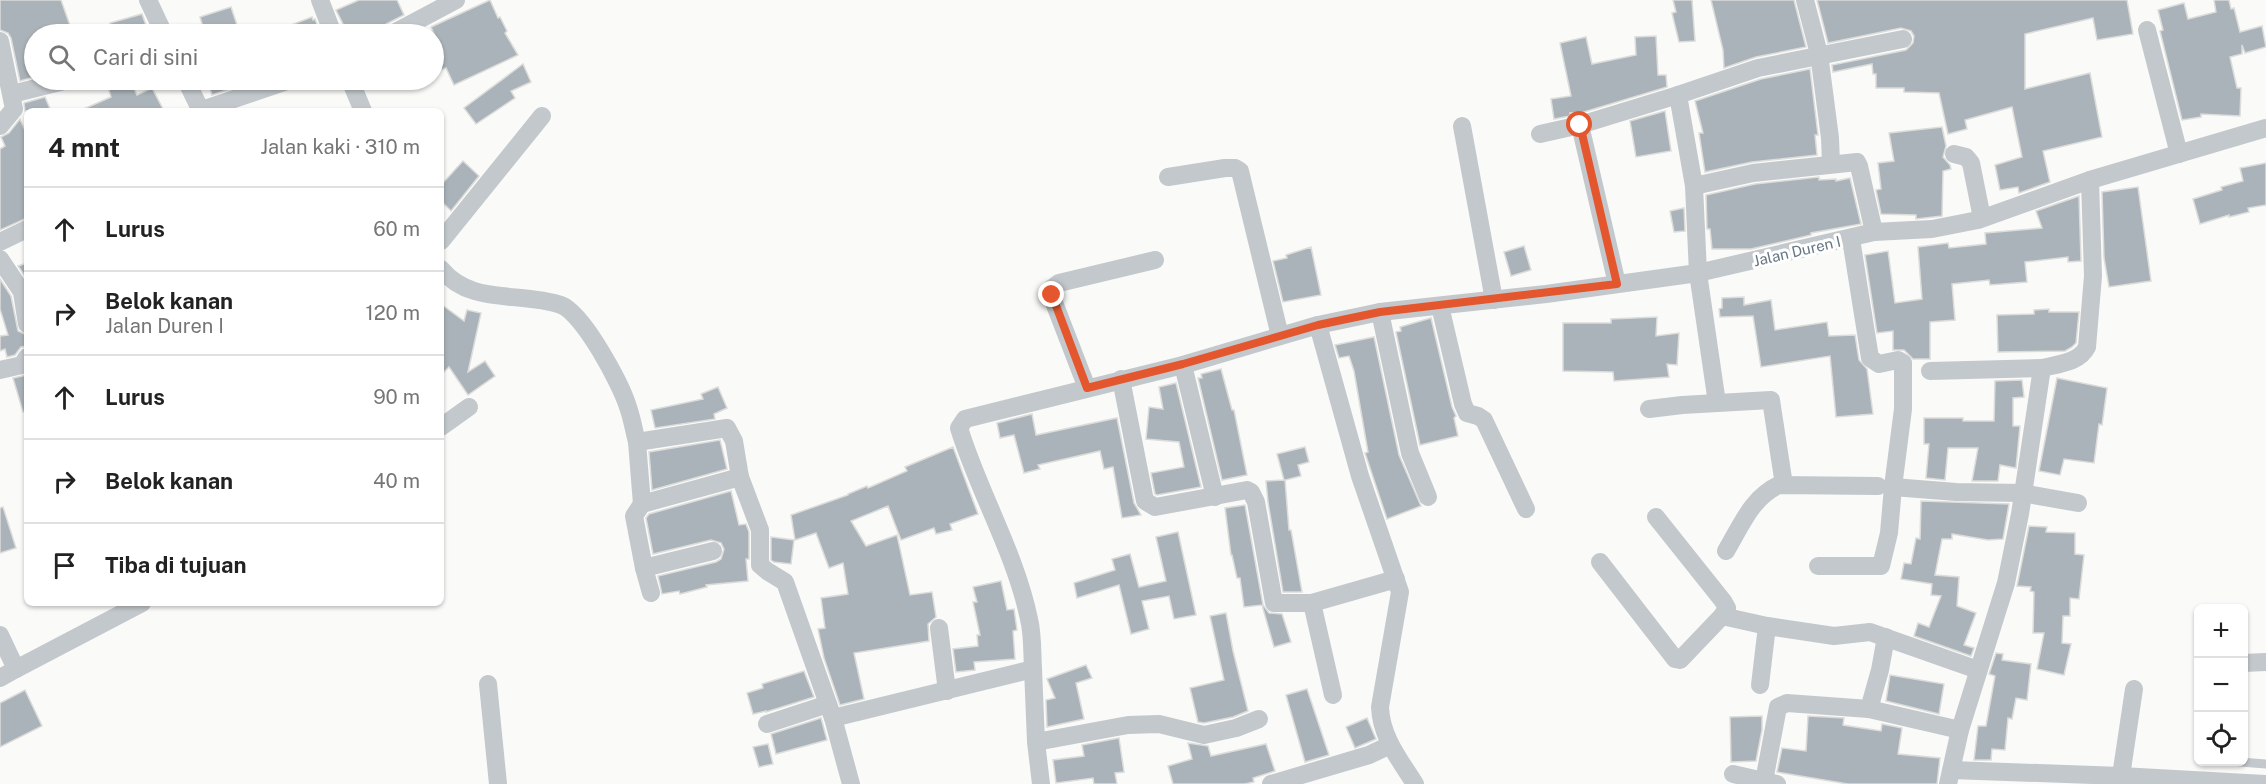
<!DOCTYPE html>
<html lang="id">
<meta charset="utf-8">
<style>
body{margin:0;font-family:"Public Sans",sans-serif;background:#f2f2f2;color:#222}
.controls{position:absolute;right:18px;bottom:18px;display:grid;overflow:hidden;border-radius:9px;box-shadow:0 2px 4px #0004}
.controls button{width:54px;height:54px;display:grid;place-items:center;padding:0;border:0;border-bottom:2px solid #e0e0e0;background:#fff;color:#222;font:30px sans-serif}
.stop{position:absolute;width:18px;height:18px;margin:-14px;border:4px solid #e4572e;border-radius:50%;background:#fff}
.stop.end{background:#e4572e;border-color:#fff;box-shadow:0 2px 6px #0008}
.list{margin:0;padding:0;list-style:none}
h2{display:flex;justify-content:space-between;align-items:center;height:78px;margin:0;padding:0 24px;font-size:26px}
h2 small{font-size:20px;font-weight:400;color:#767676}
.list li{display:grid;grid-template-columns:39px 1fr auto;gap:18px;align-items:center;box-sizing:border-box;height:84px;padding:0 24px;border-top:2px solid #e0e0e0}
.list b{display:block;font-size:22px;white-space:nowrap}
.list p{margin:0;font-size:20px;white-space:nowrap;color:#767676}
.list em{font-size:20px;font-style:normal;color:#767676}
.icon{flex:none;width:33px;height:33px;fill:none;stroke:currentColor;stroke-width:2;stroke-linecap:round;stroke-linejoin:round}
.map{position:relative;flex:none;width:2266px;height:784px;overflow:hidden}
.search{position:absolute;background:#fff;box-shadow:0 2px 4px #0004;left:24px;top:24px;width:420px;height:66px;display:flex;align-items:center;gap:15px;box-sizing:border-box;padding:0 21px;border-radius:33px;color:#767676;font-size:22px}
.panel{position:absolute;background:#fff;box-shadow:0 2px 4px #0004;left:24px;top:108px;width:420px;height:498px;border-radius:9px}
.map>svg:first-child{display:block}
</style>
<div class="map">
<svg width="2266" height="784" viewBox="0 0 2266 784">
<rect width="100%" height="100%" fill="#fafaf8"/>
<g fill="#aab3b9" stroke="#dcdcda" stroke-width="1.5">
<path d="M0,0H61L73,34H34V77L20,81L11,38L8,33L0,30Z"/>
<path d="M359,0H397L404,15L386,24L381,33L377,26L357,34H348L336,10Z"/>
<path d="M490,0L498,18L500,17L507,31L505,33L518,55L454,85L446,68L434,73V34L431,27Z"/>
<path d="M1673,0H1692L1695,41L1679,42L1672,13L1676,12Z"/>
<path d="M1711,0H1794L1806,47L1756,57L1724,68L1723,50Z"/>
<path d="M1817,0H2127L2133,34L2097,40L2093,18L2025,34V89L2090,73L2102,137L2043,151L2050,182L2019,193L2018,187L2000,190L1995,165L2022,157L2012,107L1965,120L1967,129L1948,134L1939,93L1904,92V88H1876V74H1873L1872,64L1833,72L1832,65L1906,50L1913,43L1914,36L1911,31L1901,28L1828,43Z"/>
<path d="M2214,0H2229L2231,9L2234,8L2240,32L2262,26L2266,47L2245,53L2242,45V54L2230,57L2237,88H2241L2240,116L2201,114V117L2182,120L2160,31L2163,30L2158,10L2184,3L2188,19L2216,12Z"/>
<path d="M231,7L237,25L205,34L200,17Z"/>
<path d="M142,14L149,34H114L110,23Z"/>
<path d="M312,17L313,20L315,19L320,32L318,34H270V33Z"/>
<path d="M1656,36L1658,75H1666L1667,87L1584,112L1570,113V116L1554,119L1551,99L1571,96L1560,43L1586,37L1592,64L1636,55L1635,37Z"/>
<path d="M523,64L531,82L511,91L515,98L476,124L464,108Z"/>
<path d="M1810,69L1818,135H1815L1817,155L1752,162L1705,172L1699,133H1703L1695,101L1761,79Z"/>
<path d="M106,80H130L137,95L152,88L164,111H79L111,97Z"/>
<path d="M207,80H257L212,95Z"/>
<path d="M45,97L51,111H25L24,103Z"/>
<path d="M1665,111L1671,151L1636,157L1630,121Z"/>
<path d="M20,119L27,135V218L0,230V149L5,146L1,137L9,133Z"/>
<path d="M1942,127L1946,146L1943,157L1950,165L1951,169L1943,171L1942,216L1916,219V215L1881,214L1876,190L1881,189L1878,163L1894,161L1889,133Z"/>
<path d="M463,161L479,176L451,211L441,201V185Z"/>
<path d="M2266,163V205L2248,208L2249,212L2229,217V215L2200,224L2193,199L2222,190L2221,187L2243,181L2240,168Z"/>
<path d="M1819,177V180L1836,179V181L1850,178L1861,224L1811,233V235L1751,249H1712L1710,229H1707L1706,195L1755,184Z"/>
<path d="M2138,187L2151,281L2109,287L2104,258L2102,192Z"/>
<path d="M2079,196L2081,261L2068,262V257L2025,262L2027,282L1990,285L1989,280L1952,284L1955,320L1930,322V359H1913L1904,350H1893V331L1877,333L1865,255L1888,251L1895,303L1922,299L1918,247L1948,243L1949,248L1986,244L1985,233L2042,228L2036,211Z"/>
<path d="M1684,208L1685,231L1674,232L1670,211Z"/>
<path d="M1524,246L1531,270L1511,276L1504,252Z"/>
<path d="M1311,247L1321,295L1283,302L1273,261L1287,258L1286,255Z"/>
<path d="M27,263V279L18,266Z"/>
<path d="M0,279L11,296L18,331L27,335V346L21,347L15,355L7,357L5,349L0,351V336L8,335L0,309Z"/>
<path d="M1744,297V305L1771,300L1775,330L1827,322L1829,336L1855,335L1859,360L1867,369L1873,414L1836,417L1830,356L1761,367L1753,316L1720,317L1719,309L1722,308V298Z"/>
<path d="M441,304L464,321L467,310L481,313L468,372L485,361L495,376L468,395L449,367L441,375Z"/>
<path d="M2049,309V312H2079L2076,343L2072,347L2065,351L1998,352L1997,315L2034,314V310Z"/>
<path d="M1657,317L1656,336L1679,333L1677,365L1667,364L1669,377L1614,381L1613,372L1563,371V323H1611V319Z"/>
<path d="M1431,318L1452,407L1456,416L1454,418L1458,436L1420,445L1396,332L1401,331L1400,327Z"/>
<path d="M1374,337L1399,455L1421,506L1387,519L1365,453L1368,452L1354,371L1349,356L1339,358L1335,345Z"/>
<path d="M1221,369L1232,410H1234L1247,475L1222,480L1198,378H1202L1201,374Z"/>
<path d="M27,375V412H23L13,378Z"/>
<path d="M2057,378L2107,388L2102,425L2099,424L2094,463L2064,459L2060,475L2039,471Z"/>
<path d="M2022,380L2024,397L2013,398V426H2020L2016,468L2000,465L1998,481H1972L1978,448H1948L1945,480L1926,478L1929,444H1924V418H1963V421H1994L1995,381Z"/>
<path d="M1176,383L1201,487L1157,495L1155,494L1151,473L1184,467L1179,442L1146,439L1149,407L1163,409L1159,387Z"/>
<path d="M718,387L727,408L714,414L715,419L655,428L651,410L703,399L701,394Z"/>
<path d="M1032,414L1036,435L1117,418L1134,503L1141,515L1122,518L1113,467L1104,469L1100,451L1038,465L1040,469L1024,473L1014,435L1000,438L997,423Z"/>
<path d="M720,440L727,469L652,490L649,452Z"/>
<path d="M953,447L978,514L950,524L952,530L936,534L934,528L901,540L888,506L851,521L866,546L897,535L910,595L932,592L936,617L928,624L929,641L854,653L864,699L840,705L824,658L818,629L825,628L821,598L848,594L843,563L829,568L816,533L795,540L791,515L848,495V494L867,486L868,488L907,471L905,467Z"/>
<path d="M1305,447L1309,462L1298,465L1301,476L1285,480L1289,530H1291L1302,592H1283L1268,502L1266,481L1284,480L1277,454Z"/>
<path d="M731,491L739,525L746,524L749,532V559H746L748,581L706,585L707,587L680,594L679,591L662,594L658,576L716,562L721,559L724,549L721,543L711,540L653,554L646,518L649,514Z"/>
<path d="M1921,501L2009,504L2003,539L1988,540L1952,534V539H1942L1935,575L1959,577L1957,606L1976,613L1964,645L1974,648L1971,656L1914,636L1918,623L1929,627L1941,596L1931,595L1932,584L1901,579L1904,563L1911,564L1916,538L1920,539Z"/>
<path d="M1245,505L1263,605L1269,613L1282,614L1291,642L1274,647L1262,605L1244,607L1240,578H1237L1232,555H1231L1225,508Z"/>
<path d="M3,507L16,548L0,553V508Z"/>
<path d="M2029,526L2047,527L2046,532L2075,533V554L2084,555L2079,599L2070,598V616H2063L2062,643L2071,644L2064,675L2037,669L2044,633H2033L2034,592L2030,591L2031,587L2017,586Z"/>
<path d="M1178,532L1196,615L1174,619L1169,596L1142,601L1149,629L1131,634L1119,585L1077,598L1074,583L1115,570L1112,559L1130,554L1139,587L1166,581L1156,537Z"/>
<path d="M771,537L794,540L791,564L774,562L771,560Z"/>
<path d="M1001,581L1007,610L1014,609L1017,630L1013,631L1015,659L974,662L975,670L956,672L953,649L978,646L977,635H980L973,602H977L973,587Z"/>
<path d="M1226,613L1233,651L1248,711L1233,717L1204,723L1198,722L1190,688L1224,680L1210,616Z"/>
<path d="M1996,653L2003,654L2002,660L2031,664L2027,700L2016,698L2012,719L2008,718L2005,750L1992,749L1991,760H1974L1978,726H1986L1995,676L1989,674Z"/>
<path d="M1086,665L1092,678L1076,683L1084,719L1047,727L1046,700L1055,698L1047,679Z"/>
<path d="M804,671L814,697L766,712V711L753,714L747,693L763,688L762,684Z"/>
<path d="M1890,675L1944,684L1939,714L1886,701Z"/>
<path d="M1307,689L1329,755L1305,762L1286,695Z"/>
<path d="M25,690L42,726L0,747V703Z"/>
<path d="M1762,716V730L1756,761L1731,762L1730,717Z"/>
<path d="M1808,716L1844,718L1843,725L1881,731L1882,724L1902,728L1898,754L1940,758L1937,784H1848L1777,772L1782,748L1806,751Z"/>
<path d="M821,718L827,740L776,754L771,734Z"/>
<path d="M1367,718L1376,739L1355,748L1346,727Z"/>
<path d="M1119,738L1124,772L1115,773L1117,784H1094L1093,778L1056,783L1053,760L1084,756L1082,745Z"/>
<path d="M1188,743L1208,746L1211,756L1266,744L1275,771L1253,778L1254,782L1244,784H1173L1168,766L1192,759Z"/>
<path d="M768,744L773,764L759,767L753,747Z"/>
</g>
<g fill="none" stroke-linecap="round" stroke-linejoin="round">
<path stroke="#c3c8cc" stroke-width="9" d="M2240,762L2266,764"/>
<g stroke="#c3c8cc" stroke-width="18">
<path d="M148,0L164,34"/>
<path d="M320,0L333,34"/>
<path d="M1805,0L1819,54L1830,138L1831,163"/>
<path d="M2147,30L2179,154"/>
<path d="M392,34L456,0"/>
<path d="M0,41L14,109L0,126"/>
<path d="M186,80L201,111"/>
<path d="M350,80L363,111"/>
<path d="M12,94L68,80"/>
<path d="M1678,95L1758,68L1903,39"/>
<path d="M199,111L290,80"/>
<path d="M1580,125L1617,284"/>
<path d="M1462,126L1494,300"/>
<path d="M1540,134L1580,125L1678,95L1694,186L1698,273L1717,403"/>
<path d="M1954,154L1966,157L1971,163L1982,218"/>
<path d="M1168,177L1225,168H1235L1240,171L1280,336"/>
<path d="M1694,186L1753,173L1857,162L1859,166L1874,232"/>
<path d="M1851,239L1870,358L1879,364L1898,360L1903,363V409L1893,487"/>
<path d="M441,241L542,116"/>
<path d="M0,242L27,229"/>
<path d="M0,259L22,292L27,324"/>
<path d="M441,269C471,306 521,291 561,305C583,313 621,384 628,407C632,418 634,431 637,442L727,428L734,441L740,477L760,530V565L767,571L785,582L833,718L851,784"/>
<path d="M1440,306L1463,404L1467,413L1478,416L1484,420L1526,509"/>
<path d="M1380,312L1410,453L1428,497"/>
<path d="M1318,325L1380,312L1546,294L1698,273L1874,232L1932,229L1978,220L2090,180L2266,128"/>
<path d="M1183,365L1215,497"/>
<path d="M0,370L22,365L27,357"/>
<path d="M1930,371L2042,368"/>
<path d="M1121,379L1145,501L1155,507L1247,490L1251,492L1256,502L1274,603H1312L1396,579"/>
<path d="M1087,388L1053,300L1051,289L1059,283L1155,260"/>
<path d="M1649,409L1682,405L1771,400L1784,485"/>
<path d="M441,427L469,407"/>
<path d="M637,442L642,504"/>
<path d="M1726,551C1741,526 1752,497 1779,485L1878,486"/>
<path d="M1600,562L1675,659L1680,660L1722,616L1727,608L1723,601L1656,517"/>
<path d="M1818,566H1881L1889,533L1893,487L1956,492L2022,493L2078,503"/>
<path d="M644,568L713,551"/>
<path d="M651,593L644,568L634,516L642,504L740,477"/>
<path d="M1312,603L1333,695"/>
<path d="M1722,616L1767,626L1834,636L1870,632L1978,670"/>
<path d="M939,628L947,691"/>
<path d="M0,635L16,669L0,678"/>
<path d="M2244,663L2266,662"/>
<path d="M16,669L142,603"/>
<path d="M1033,669L1036,742L1041,784"/>
<path d="M488,684L498,784"/>
<path d="M1760,685L1767,626"/>
<path d="M1869,709L1960,730"/>
<path d="M833,718L1033,669C1032,653 1033,635 1029,619C1015,552 979,493 959,428L965,419L1183,365L1318,325L1360,476L1400,592L1380,707C1381,737 1400,760 1415,784"/>
<path d="M767,724L828,704"/>
<path d="M1036,742L1128,725L1159,724L1204,735L1236,728L1259,719"/>
<path d="M1951,770L2121,776L2134,689"/>
<path d="M1733,774L1777,784"/>
<path d="M2121,776L2265,784"/>
<path d="M1764,781L1778,707L1787,703L1869,709L1880,670L1886,637"/>
<path d="M1271,784L1369,755L1390,745"/>
<path d="M1948,784L1960,730L2006,583L2020,514L2042,368C2058,364 2079,363 2087,347L2093,276L2090,180"/>
</g>
</g>
<g fill="none" stroke-linecap="round" stroke-linejoin="round">
<path stroke="#e4572e" stroke-width="8" d="M1052,295L1087,388L1183,364L1318,325L1380,312L1617,284L1580,125"/>
</g>
<g text-anchor="middle" dominant-baseline="central" stroke-width="6" stroke-linejoin="round" paint-order="stroke">
<g font-size="15" fill="#657683" stroke="#fff">
<text transform="translate(1797 251) rotate(-13)">Jalan Duren I</text>
</g>
</g>
</svg>
<div class="controls">
<button>+</button>
<button>−</button>
<button><svg class="icon" aria-label="locate" viewBox="0 0 24 24"><circle cx="12" cy="12" r="6"/><path d="M12 2v4M12 18v4M2 12h4M18 12h4"/></svg></button>
</div>
<div class="stop" style="left:1580px;top:125px"></div>
<div class="stop end" style="left:1052px;top:295px"></div>
<div class="search"><svg class="icon" aria-label="search" viewBox="0 0 24 24"><circle cx="10" cy="10" r="6"/><path d="M15 15l6 6"/></svg>Cari di sini</div>
<section class="panel">
<h2>4 mnt<small>Jalan kaki · 310 m</small></h2>
<ul class="list">
<li><svg class="icon" aria-label="ahead" viewBox="0 0 24 24"><path d="M12 20V5M6 11l6-6 6 6"/></svg><div><b>Lurus</b></div><em>60 m</em></li>
<li><svg class="icon" aria-label="right" viewBox="0 0 24 24"><path d="M7 20v-9h11M14 6l5 5-5 5"/></svg><div><b>Belok kanan</b><p>Jalan Duren I</p></div><em>120 m</em></li>
<li><svg class="icon" aria-label="ahead" viewBox="0 0 24 24"><path d="M12 20V5M6 11l6-6 6 6"/></svg><div><b>Lurus</b></div><em>90 m</em></li>
<li><svg class="icon" aria-label="right" viewBox="0 0 24 24"><path d="M7 20v-9h11M14 6l5 5-5 5"/></svg><div><b>Belok kanan</b></div><em>40 m</em></li>
<li><svg class="icon" aria-label="arrive" viewBox="0 0 24 24"><path d="M6 21V4h12l-3 4 3 4H6"/></svg><div><b>Tiba di tujuan</b></div></li>
</ul>
</section>
</div>
